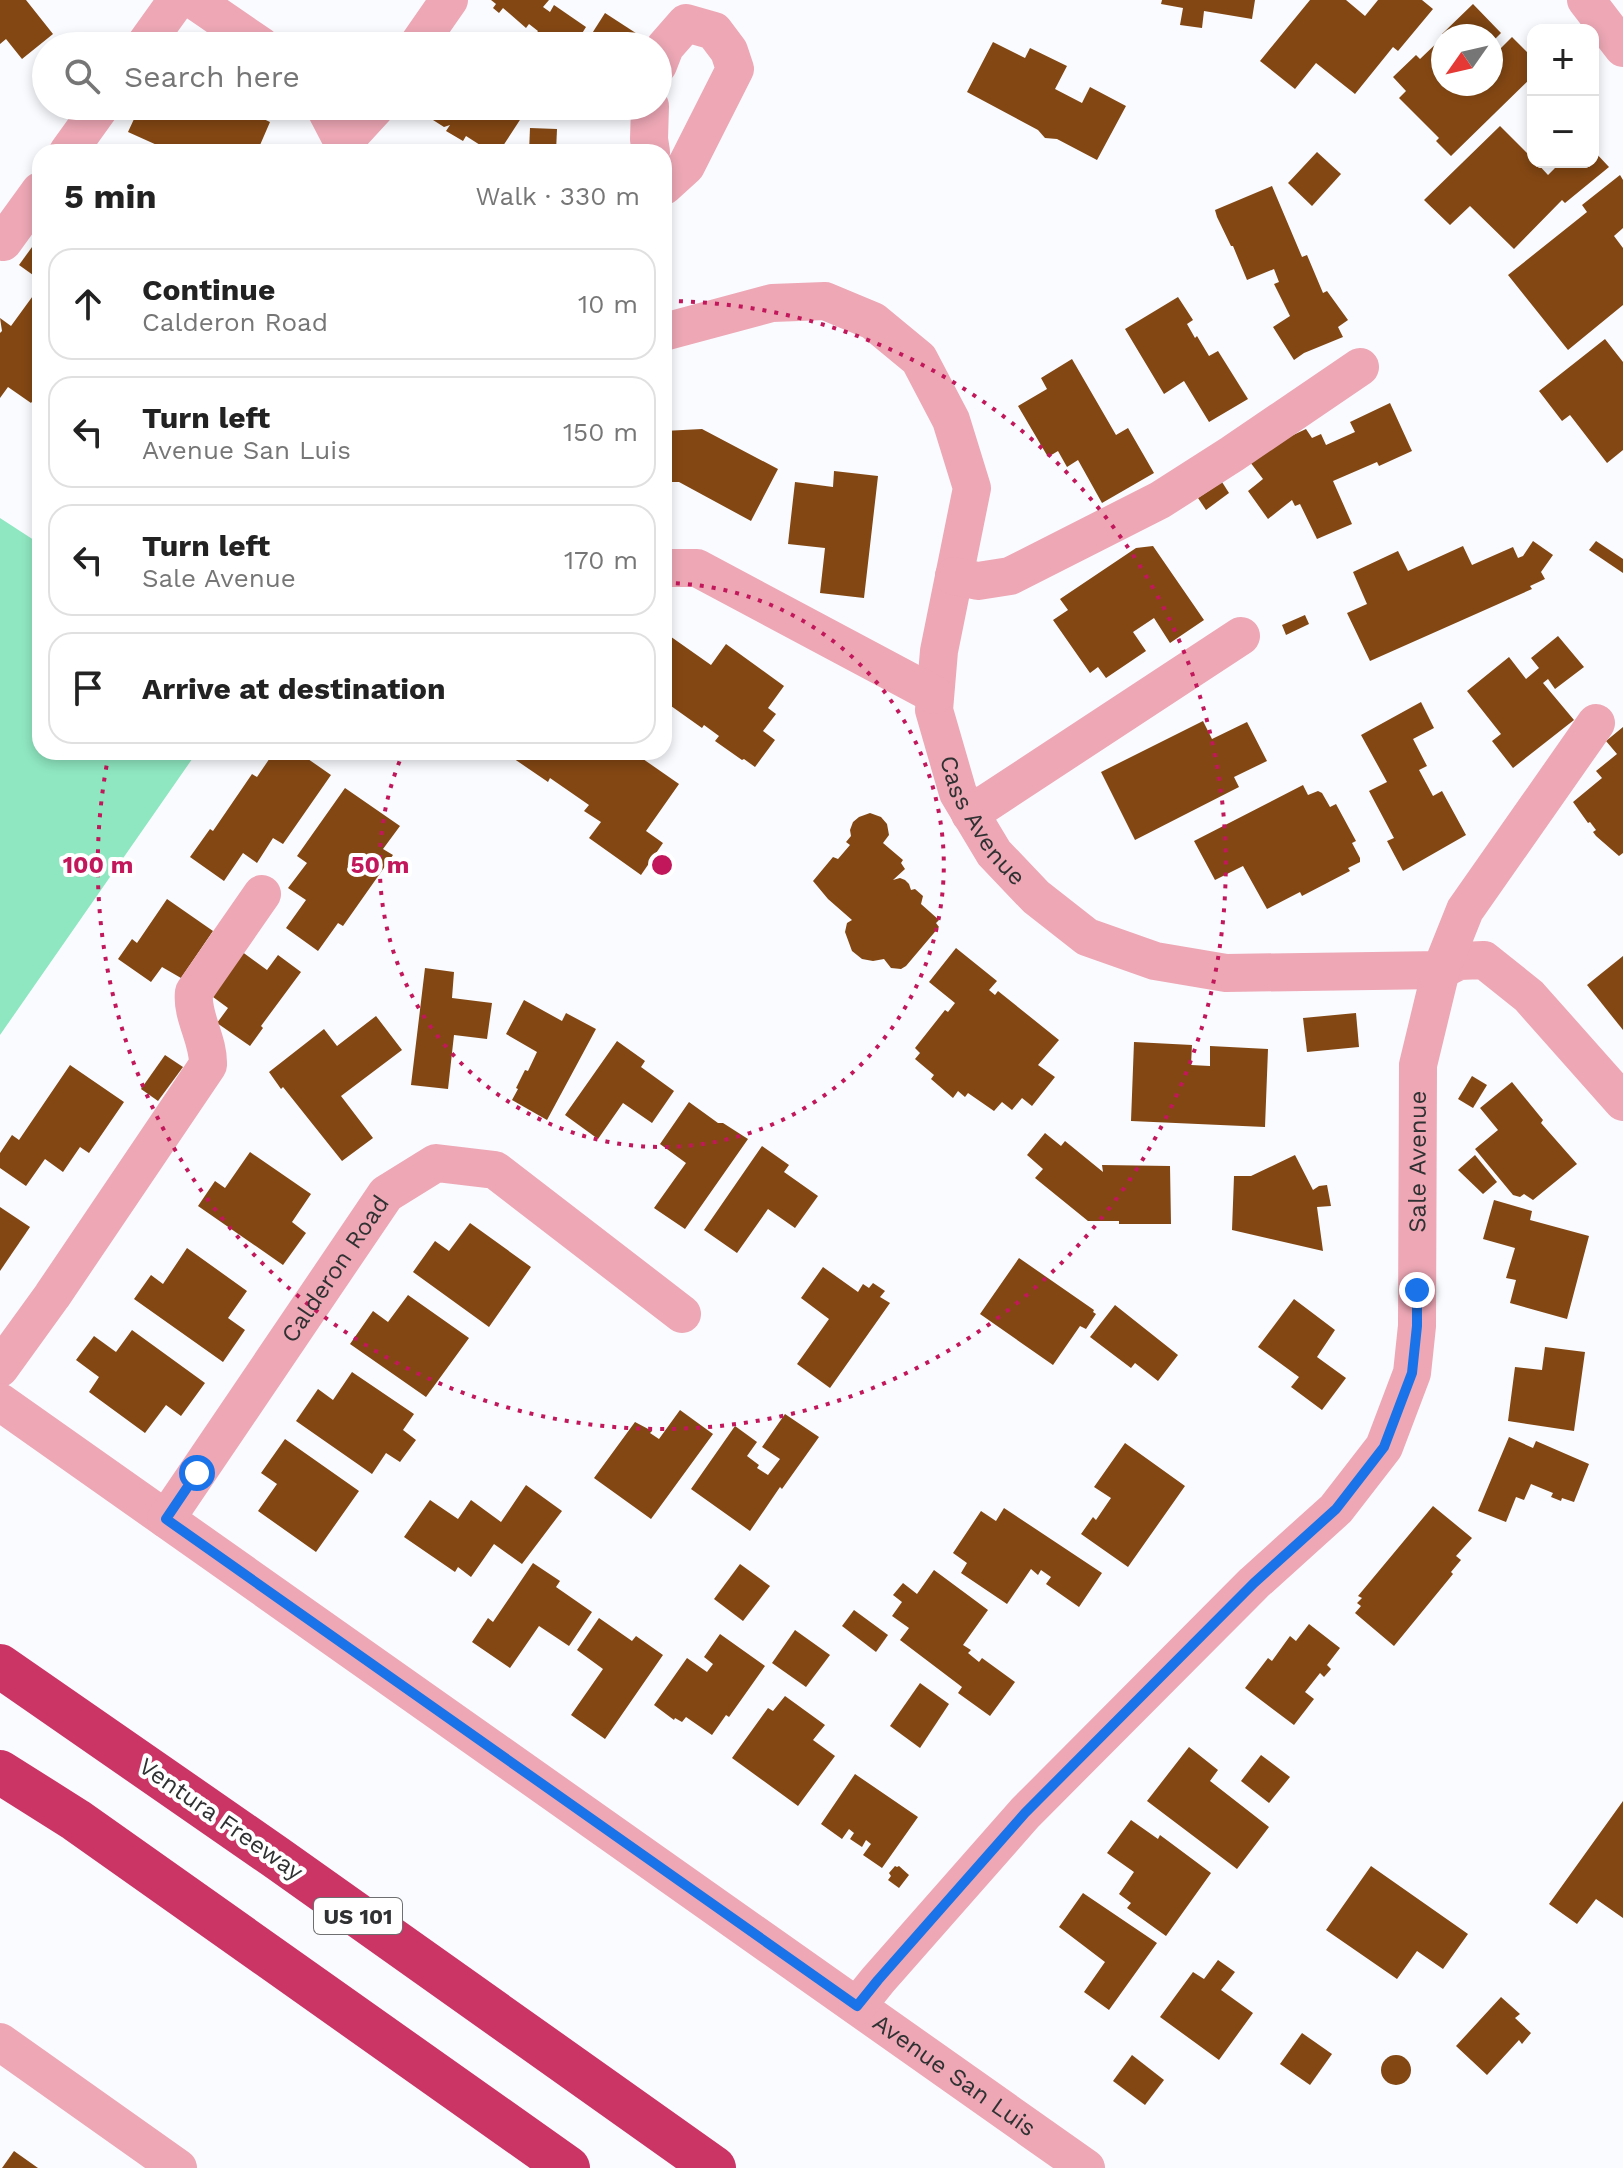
<!DOCTYPE html>
<meta charset="utf-8">
<style>
body{margin:0;font-family:"Work Sans",sans-serif;background:#f6f6f6;color:#222}
.controls{position:absolute;right:24px;top:24px;display:grid;overflow:hidden;border-radius:16px;box-shadow:0 4px 12px #0003}
.controls button{width:72px;height:72px;display:grid;place-items:center;padding:0;border:0;border-bottom:2px solid #e0e0e0;background:#fff;color:#222;font:40px sans-serif}
.compass{position:absolute;left:1431px;top:24px;width:72px;height:72px;border-radius:50%;background:#fff;box-shadow:0 4px 12px #0003;rotate:236deg}
.stop{position:absolute;width:24px;height:24px;margin:-18px;border:6px solid #1a73e8;border-radius:50%;background:#fff}
.stop.end{background:#1a73e8;border-color:#fff;box-shadow:0 2px 8px #0008}
.list{margin:0;padding:0;list-style:none}
h2{display:flex;justify-content:space-between;align-items:center;height:104px;margin:0;padding:0 32px;font-size:34px}
h2 small{font-size:26px;font-weight:400;color:#767676}
.list li{display:grid;grid-template-columns:52px 1fr auto;gap:24px;align-items:center;box-sizing:border-box;height:112px;margin:0 16px 16px;padding:0 16px;border:2px solid #e0e0e0;border-radius:24px}
.list b{display:block;font-size:30px;white-space:nowrap}
.list p{margin:0;font-size:26px;white-space:nowrap;color:#767676}
.list em{font-size:26px;font-style:normal;color:#767676}
.icon{flex:none;width:44px;height:44px;fill:none;stroke:currentColor;stroke-width:2;stroke-linecap:round;stroke-linejoin:round}
.map{position:relative;flex:none;width:1623px;height:2168px;overflow:hidden}
.search{position:absolute;background:#fff;box-shadow:0 4px 12px #0003;left:32px;top:32px;width:640px;height:88px;display:flex;align-items:center;gap:20px;box-sizing:border-box;padding:0 28px;border-radius:44px;color:#767676;font-size:30px}
.panel{position:absolute;background:#fff;box-shadow:0 4px 12px #0003;left:32px;top:144px;width:640px;height:616px;border-radius:24px}
.map>svg:first-child{display:block}
</style>
<div class="map">
<svg width="1623" height="2168" viewBox="0 0 1623 2168">
<rect width="100%" height="100%" fill="#f9fbff"/>
<path fill="#8fe7c1" d="M0,518L40,544V752H197L0,1035Z"/>
<g fill="#834713">
<path d="M0,0H26L53,34L22,59L6,39L0,44Z"/>
<path d="M491,0H549L543,7L550,12L554,5L586,27L574,46H536L530,42L538,31L529,24L526,28L503,8L499,13L493,8L496,4Z"/>
<path d="M1162,0H1255L1252,19L1204,11L1202,28L1180,25L1183,8L1161,4Z"/>
<path d="M1310,0H1346L1365,16L1378,0H1422L1433,9L1398,51L1393,47L1355,94L1316,63L1295,89L1260,61Z"/>
<path d="M1473,4L1501,33L1491,43V36H1444L1442,34Z"/>
<path d="M605,13L645,39L640,46H584Z"/>
<path d="M1443,37V84H1491V58L1512,37L1533,58V76L1451,156L1436,141L1439,138L1399,98L1406,91L1393,77L1416,55L1420,59Z"/>
<path d="M993,42L1025,58L1030,48L1067,66L1055,89L1082,103L1090,87L1126,106L1097,160L1057,139L1045,138L1038,130L967,92Z"/>
<path d="M140,106H241L240,108L270,122L257,152H168V150L128,132Z"/>
<path d="M420,106H529L499,152H491L466,136L463,141L446,131L450,125L444,127L433,120L435,116Z"/>
<path d="M1500,126L1533,159V162H1536L1548,175L1555,168L1550,162H1593V150L1609,167L1565,203L1562,200L1514,249L1470,206L1450,225L1424,200Z"/>
<path d="M530,128L557,129L556,152H529Z"/>
<path d="M1317,152L1341,174L1312,206L1288,183Z"/>
<path d="M1620,175L1623,180V228L1614,236L1623,248V305L1568,350L1508,275L1587,212L1582,205Z"/>
<path d="M1272,186L1302,257L1307,255L1323,293L1327,291L1348,320L1338,327L1343,337L1304,353L1294,360L1273,327L1290,316L1274,284L1279,282L1274,269L1247,280L1233,246H1231L1217,217L1215,210Z"/>
<path d="M40,236V280L19,265Z"/>
<path d="M35,293L40,297V391L31,403L8,387L0,398V333L2,331L0,318L11,326Z"/>
<path d="M1178,297L1193,320L1187,324L1195,338L1197,336L1209,356L1218,351L1248,399L1209,422L1184,381L1164,394L1125,329Z"/>
<path d="M1605,339L1623,362V450L1607,463L1570,415L1562,421L1539,391Z"/>
<path d="M1072,359L1116,435L1128,428L1154,473L1102,503L1078,460L1067,467L1058,451L1048,457L1018,406L1047,389L1041,378Z"/>
<path d="M1390,403L1412,451L1379,466L1377,462L1333,481L1352,524L1317,539L1300,504L1295,506L1292,500L1268,519L1248,491L1263,479L1250,462L1274,444L1306,429L1312,438L1321,434L1326,445L1355,432L1350,422Z"/>
<path d="M702,429L778,469L751,521L679,482H664V431Z"/>
<path d="M834,471L878,476L864,598L820,593L825,548L788,544L795,482L833,487Z"/>
<path d="M1222,482L1229,493L1206,510L1198,498Z"/>
<path d="M1533,541L1553,555L1541,572L1545,579L1530,586L1532,589L1370,661L1347,613L1367,604L1353,572L1398,551L1408,571L1463,546L1472,565L1513,547L1518,558L1523,556Z"/>
<path d="M1596,541L1623,559V573L1589,550Z"/>
<path d="M1153,546L1204,620L1170,643L1154,618L1133,632L1146,651L1106,678L1098,667L1090,673L1053,620L1068,610L1060,599L1136,548Z"/>
<path d="M1305,615L1309,624L1286,635L1282,625Z"/>
<path d="M667,634L711,665L726,644L784,686L768,708L776,714L763,731L775,740L755,767L744,759L742,760L715,741L719,736L704,725L702,728L664,701L671,688L664,683V638Z"/>
<path d="M1558,636L1584,667L1555,689L1548,679L1543,683L1574,720L1513,768L1492,741L1501,734L1467,691L1509,657L1526,679L1539,668L1531,658Z"/>
<path d="M1421,702L1434,728L1413,739L1427,766L1419,770L1433,796L1442,791L1466,835L1403,871L1387,841L1394,838L1369,791L1387,782L1361,735Z"/>
<path d="M1203,721L1212,739L1247,722L1267,761L1234,777L1239,787L1135,840L1101,772Z"/>
<path d="M1623,727V853L1619,856L1596,836L1593,832L1596,830L1590,822L1588,823L1573,802L1602,778L1596,771L1617,754L1606,741Z"/>
<path d="M274,752H298L331,775L283,844L273,838L257,863L243,853L224,881L190,857L210,829L213,831L252,774L257,777Z"/>
<path d="M508,752H633L679,784L646,831L663,843L641,875L589,838L601,822L584,811L589,805L550,778L548,782L507,754Z"/>
<path d="M1303,785L1308,795L1318,791L1322,793L1330,807L1336,804L1356,841L1352,843L1360,858V862L1348,868L1350,871L1302,896L1300,892L1267,909L1243,866L1215,880L1194,841Z"/>
<path d="M345,788L400,826L383,849L393,855L343,926L338,923L318,951L286,928L306,900L288,888L307,863L297,856Z"/>
<path d="M870,813L881,817L887,824L889,835L883,843L903,860L901,863L905,869L893,880L900,878L905,880L909,884L911,890L915,889L923,896L921,904L939,920L936,923L939,927L906,966L901,969L891,968L884,959L873,961L862,959L852,951L845,932L847,923L852,920L828,899L813,881L833,857L838,859L850,845L846,842L851,836L850,830L853,822L859,817Z"/>
<path d="M167,899L213,931L181,978L162,967L151,982L118,959L132,939L137,943Z"/>
<path d="M956,948L997,981L989,990L995,995L998,991L1059,1040L1038,1065L1055,1077L1032,1106L1022,1098L1012,1110L1002,1102L994,1111L968,1093L965,1097L958,1091L953,1098L931,1079L934,1075L915,1059L920,1053L915,1048L945,1010L948,1012L955,1003L929,982Z"/>
<path d="M241,951L267,970L278,955L301,972L261,1026L263,1028L250,1046L217,1023L228,1008L209,994Z"/>
<path d="M1623,956V1030L1587,985Z"/>
<path d="M425,968L454,972L452,998L492,1003L487,1039L454,1035L448,1089L411,1085Z"/>
<path d="M524,1000L562,1021L566,1013L596,1029L547,1120L512,1100L518,1089L516,1088L525,1070L528,1071L537,1052L506,1034Z"/>
<path d="M1356,1013L1359,1047L1307,1052L1303,1018Z"/>
<path d="M376,1016L402,1050L341,1096L373,1138L342,1161L283,1087L281,1089L269,1072L324,1029L337,1046Z"/>
<path d="M617,1041L645,1061L641,1067L674,1091L652,1123L623,1103L598,1139L565,1115Z"/>
<path d="M1134,1042L1192,1045L1191,1065L1210,1066V1046L1268,1049L1265,1127L1131,1121Z"/>
<path d="M165,1055L183,1067L158,1101L141,1089Z"/>
<path d="M70,1065L124,1102L89,1153L80,1147L63,1172L45,1159L26,1186L0,1168V1153L12,1135L19,1140Z"/>
<path d="M1472,1076L1487,1085L1473,1108L1458,1099Z"/>
<path d="M1512,1082L1543,1120L1541,1123L1577,1164L1533,1200L1524,1194L1520,1197L1513,1195L1475,1149L1498,1130L1480,1108Z"/>
<path d="M689,1102L718,1123H723L748,1139L685,1229L654,1208L686,1163L660,1144Z"/>
<path d="M1045,1133L1061,1146L1065,1141L1103,1172L1102,1165L1170,1166L1171,1224H1119V1221H1088L1035,1178L1043,1169L1027,1155Z"/>
<path d="M762,1146L789,1165L784,1172L818,1196L795,1228L768,1209L737,1253L704,1230Z"/>
<path d="M250,1152L311,1194L292,1222L306,1233L283,1265L198,1206L215,1181L225,1188Z"/>
<path d="M1295,1155L1313,1190L1319,1186L1327,1185L1331,1206L1317,1207L1323,1251L1232,1230L1234,1176H1251Z"/>
<path d="M1475,1155L1497,1182L1483,1194L1458,1170Z"/>
<path d="M1494,1200L1532,1211L1530,1220L1589,1236L1567,1319L1510,1303L1516,1280L1506,1278L1515,1248L1483,1239Z"/>
<path d="M0,1207L30,1227L0,1271Z"/>
<path d="M470,1223L531,1267L489,1327L413,1272L435,1241L449,1251Z"/>
<path d="M187,1248L247,1291L228,1318L245,1330L223,1362L134,1299L151,1275L163,1284Z"/>
<path d="M1019,1258L1094,1310L1093,1312L1096,1314L1086,1329L1080,1326L1053,1365L980,1314Z"/>
<path d="M823,1267L858,1292L863,1284L869,1288L873,1283L885,1291L880,1297L890,1303L830,1388L797,1364L829,1319L801,1298Z"/>
<path d="M408,1295L469,1338L426,1397L350,1344L373,1311L388,1322Z"/>
<path d="M1294,1299L1335,1330L1317,1357L1346,1378L1322,1410L1291,1387L1299,1377L1258,1347Z"/>
<path d="M1115,1305L1178,1355L1158,1381L1135,1363L1131,1368L1090,1337Z"/>
<path d="M132,1330L205,1383L181,1416L166,1405L145,1433L89,1392L99,1377L76,1360L94,1336L116,1352Z"/>
<path d="M1545,1347L1585,1352L1574,1431L1508,1421L1515,1367L1542,1370Z"/>
<path d="M352,1372L414,1414L403,1430L416,1440L400,1462L386,1453L372,1474L296,1421L318,1389L333,1400Z"/>
<path d="M680,1410L713,1434L651,1519L594,1478L635,1422L652,1431L650,1433L659,1439Z"/>
<path d="M785,1414L819,1437L782,1489L780,1487L750,1531L691,1489L735,1426L757,1442L747,1456L759,1465L757,1468L768,1475L780,1459L762,1447Z"/>
<path d="M1509,1437L1533,1448L1536,1441L1589,1464L1574,1502L1562,1498L1561,1501L1551,1497L1553,1493L1531,1484L1524,1500L1516,1497L1506,1522L1478,1511Z"/>
<path d="M285,1439L359,1491L316,1552L258,1511L277,1484L261,1473Z"/>
<path d="M1125,1443L1185,1486L1128,1567L1081,1534L1093,1517L1096,1520L1111,1498L1094,1487Z"/>
<path d="M526,1485L562,1511L522,1564L494,1544L471,1577L458,1567L455,1572L404,1537L430,1500L458,1519L471,1500L501,1522Z"/>
<path d="M1433,1506L1472,1538L1456,1556L1461,1560L1451,1572L1453,1574L1394,1646L1355,1613L1361,1606L1357,1603L1362,1598L1358,1596Z"/>
<path d="M1004,1508L1102,1573L1079,1607L1046,1584L1051,1577L1041,1570L1038,1575L1031,1569L1007,1604L961,1573L967,1563L953,1553L981,1511L996,1521Z"/>
<path d="M533,1563L560,1581L556,1587L592,1612L569,1646L539,1626L510,1668L472,1642L488,1618L493,1622Z"/>
<path d="M740,1564L770,1586L743,1621L714,1599Z"/>
<path d="M934,1570L988,1610L963,1645L971,1650L968,1653L979,1662L982,1658L1015,1682L990,1716L958,1693L962,1687L900,1640L909,1628L892,1616L902,1602L893,1595L903,1583L917,1594Z"/>
<path d="M854,1610L888,1635L876,1652L842,1626Z"/>
<path d="M599,1618L632,1641L636,1636L663,1655L605,1739L571,1715L603,1669L577,1650Z"/>
<path d="M1309,1624L1340,1648L1327,1665L1331,1669L1324,1677L1320,1673L1305,1692L1314,1699L1294,1725L1245,1688L1268,1658L1272,1661L1290,1636L1296,1641Z"/>
<path d="M795,1630L830,1655L806,1687L772,1663Z"/>
<path d="M720,1634L765,1666L729,1717L726,1715L712,1735L686,1717L682,1722L675,1718L674,1720L654,1705L687,1658L707,1672L713,1664L704,1657Z"/>
<path d="M920,1683L949,1704L920,1748L890,1726Z"/>
<path d="M785,1696L825,1725L813,1740L835,1756L798,1806L732,1758L768,1708L773,1711Z"/>
<path d="M1189,1747L1218,1770L1210,1781L1269,1827L1237,1869L1147,1801Z"/>
<path d="M1261,1755L1290,1777L1269,1803L1241,1781Z"/>
<path d="M855,1774L918,1817L882,1868L863,1855L871,1844L866,1840L862,1847L850,1839L854,1833L849,1829L842,1839L821,1824Z"/>
<path d="M1623,1801V1918L1596,1899L1577,1924L1549,1904Z"/>
<path d="M1131,1820L1158,1839L1160,1835L1211,1873L1166,1936L1127,1908L1131,1903L1119,1894L1134,1872L1107,1853Z"/>
<path d="M895,1866L897,1867L899,1866L909,1875L899,1888L888,1880L891,1876L889,1873Z"/>
<path d="M1371,1866L1468,1934L1443,1969L1417,1951L1397,1979L1326,1930Z"/>
<path d="M1083,1893L1157,1943L1109,2010L1084,1992L1105,1962L1059,1927Z"/>
<path d="M1218,1960L1235,1972L1221,1990L1253,2013L1219,2060L1160,2017L1193,1972L1204,1979Z"/>
<path d="M1501,1997L1520,2014L1515,2018L1531,2033L1522,2044L1519,2040L1487,2075L1456,2046Z"/>
<path d="M1302,2033L1332,2054L1310,2085L1280,2064Z"/>
<path d="M1132,2055L1164,2080L1145,2105L1113,2081Z"/>
<circle cx="1396" cy="2070" r="15"/>
<path d="M14,2151L38,2168H2Z"/>
</g>
<g fill="none" stroke-linecap="round" stroke-linejoin="round">
<g stroke="#eda7b5" stroke-width="38">
<path d="M194,0L261,46"/>
<path d="M1586,0L1623,48"/>
<path d="M144,46L177,0"/>
<path d="M417,46L449,0"/>
<path d="M658,65L665,47L686,23L714,31L729,51L735,69L686,166L664,186"/>
<path d="M324,106L348,152"/>
<path d="M650,106L649,139L651,152"/>
<path d="M343,143L377,106"/>
<path d="M68,152L101,106"/>
<path d="M3,242L40,191"/>
<path id="s1" d="M664,332L772,303L825,301L873,321L919,359L951,420L972,488L939,651L934,710L958,793L994,853L1036,897L1087,937L1155,961L1226,973L1441,970L1459,961L1484,960L1529,996L1623,1102"/>
<path d="M664,568H697L935,695"/>
<path d="M954,576L978,581L1010,576L1160,500L1232,454L1360,367"/>
<path d="M970,814L1241,636"/>
<path d="M0,1368L52,1296L208,1065C209,1040 191,1016 194,992L262,894"/>
<path id="s2" d="M0,1402L1086,2168"/>
<path id="s3" d="M166,1519L386,1194L436,1163L495,1170L682,1314"/>
<path id="s4" d="M857,2006L878,1980L1025,1813L1254,1583L1336,1509L1384,1447L1412,1373L1417,1326L1418,1065L1441,970L1465,910L1596,723"/>
<path d="M0,2042L178,2168"/>
</g>
<g stroke="#ca3566" stroke-width="44">
<path d="M0,1666L277,1858L714,2168"/>
<path d="M0,1772L76,1820L568,2168"/>
</g>
</g>
<g fill="none" stroke-linecap="round" stroke-linejoin="round">
<path stroke="#1a73e8" stroke-width="10" d="M197,1473L166,1519L857,2006L878,1980L1025,1813L1254,1583L1336,1509L1384,1447L1412,1373L1417,1326V1290"/>
</g>
<g fill="none" stroke="#c2185b" stroke-width="4" stroke-dasharray="4 8">
<path d="M664 583A282 282 0 1 1 403 753"/>
<path d="M667 301A564 564 0 1 1 109 753"/>
</g>
<g text-anchor="middle" dominant-baseline="central" stroke-width="8" stroke-linejoin="round" paint-order="stroke">
<rect fill="#fff" stroke="#6e6f70" stroke-width="2" x="314" y="1898" width="88" height="36" rx="6"/>
<g font-size="22" font-weight="bold" fill="#303132">
<text x="358" y="1916">US 101</text>
</g>
<g font-size="24" fill="#303132" stroke="#fff">
<text stroke="none"><textPath href="#s1" startOffset="764">Cass Avenue</textPath></text>
<text stroke="none"><textPath href="#s4" startOffset="1060">Sale Avenue</textPath></text>
<text stroke="none"><textPath href="#s3" startOffset="302">Calderon Road</textPath></text>
<text transform="translate(221 1819) rotate(35)">Ventura Freeway</text>
<text stroke="none"><textPath href="#s2" startOffset="1168">Avenue San Luis</textPath></text>
</g>
</g>
<circle cx="662" cy="865" r="12" fill="#c2185b" stroke="#fff" stroke-width="4"/>
<g font-size="24" text-anchor="middle" font-weight="bold" fill="#c2185b" stroke="#fff" stroke-width="8" stroke-linejoin="round" paint-order="stroke">
<text x="380" y="873">50 m</text>
<text x="98" y="873">100 m</text>
</g>
</svg>
<div class="controls">
<button>+</button>
<button>−</button>
</div>
<svg class="compass" viewBox="-18 -18 36 36"><path d="M0-13l5 13h-10z" fill="#e53935"/><path d="M0 13l5-13h-10z" fill="#767676"/></svg>
<div class="stop" style="left:197px;top:1473px"></div>
<div class="stop end" style="left:1417px;top:1290px"></div>
<div class="search"><svg class="icon" aria-label="search" viewBox="0 0 24 24"><circle cx="10" cy="10" r="6"/><path d="M15 15l6 6"/></svg>Search here</div>
<section class="panel">
<h2>5 min<small>Walk · 330 m</small></h2>
<ul class="list">
<li><svg class="icon" aria-label="ahead" viewBox="0 0 24 24"><path d="M12 20V5M6 11l6-6 6 6"/></svg><div><b>Continue</b><p>Calderon Road</p></div><em>10 m</em></li>
<li><svg class="icon" aria-label="left" viewBox="0 0 24 24"><path d="M17 20v-9H6M10 6l-5 5 5 5"/></svg><div><b>Turn left</b><p>Avenue San Luis</p></div><em>150 m</em></li>
<li><svg class="icon" aria-label="left" viewBox="0 0 24 24"><path d="M17 20v-9H6M10 6l-5 5 5 5"/></svg><div><b>Turn left</b><p>Sale Avenue</p></div><em>170 m</em></li>
<li><svg class="icon" aria-label="arrive" viewBox="0 0 24 24"><path d="M6 21V4h12l-3 4 3 4H6"/></svg><div><b>Arrive at destination</b></div></li>
</ul>
</section>
</div>
